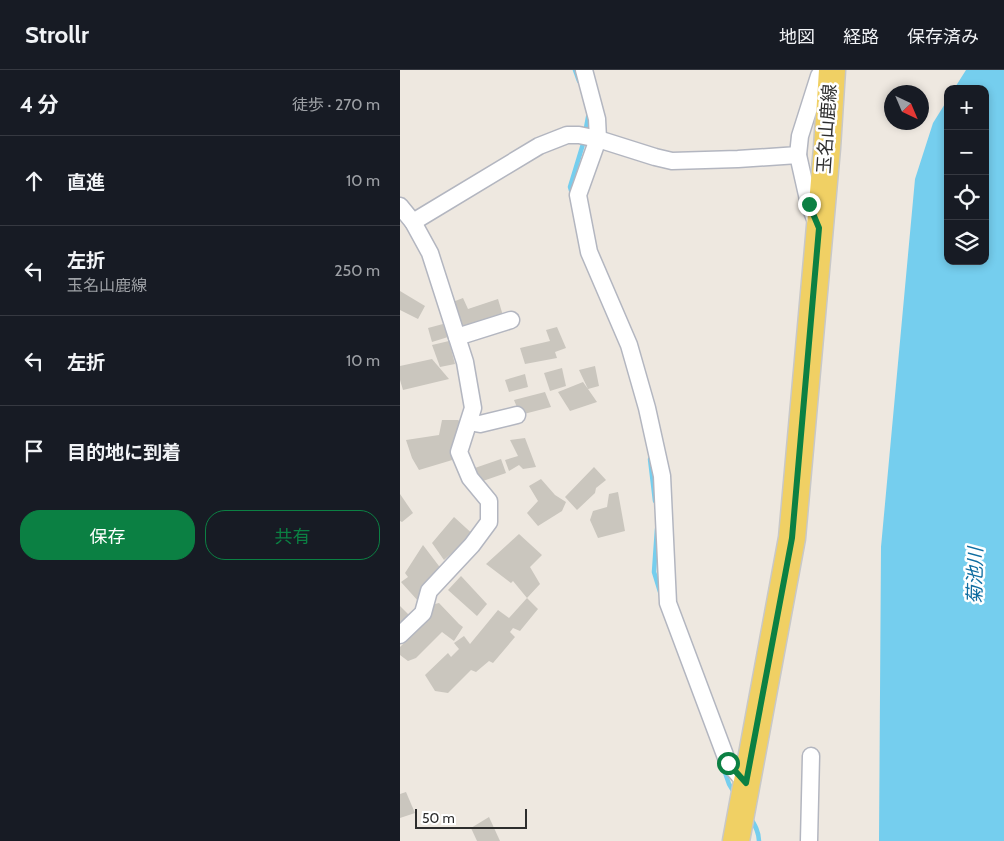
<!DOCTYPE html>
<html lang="ja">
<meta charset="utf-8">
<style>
body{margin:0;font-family:Cabin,"Noto Sans JP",sans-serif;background:#242831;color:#f1f3f6}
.controls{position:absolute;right:15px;top:15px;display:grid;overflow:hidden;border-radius:10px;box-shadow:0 2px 8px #0003}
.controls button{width:45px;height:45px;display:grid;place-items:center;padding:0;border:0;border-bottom:1px solid #363941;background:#171b24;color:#f1f3f6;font:25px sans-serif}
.compass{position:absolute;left:484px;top:15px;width:45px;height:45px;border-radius:50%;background:#171b24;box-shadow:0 2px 8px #0003;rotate:136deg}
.scale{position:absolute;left:15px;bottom:12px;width:112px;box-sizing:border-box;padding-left:5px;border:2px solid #2d2d2d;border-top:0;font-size:14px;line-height:18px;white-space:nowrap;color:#2d2d2d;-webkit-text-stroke:4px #fff;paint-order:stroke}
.stop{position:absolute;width:15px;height:15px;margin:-11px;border:4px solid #0b8043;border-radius:50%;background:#fff}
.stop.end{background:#0b8043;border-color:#fff;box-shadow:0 1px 5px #0008}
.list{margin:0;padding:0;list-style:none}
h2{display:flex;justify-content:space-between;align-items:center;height:65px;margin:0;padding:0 20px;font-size:21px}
h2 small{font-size:16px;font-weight:400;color:#9ea1a6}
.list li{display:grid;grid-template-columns:32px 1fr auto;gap:15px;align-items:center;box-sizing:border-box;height:90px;padding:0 20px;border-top:1px solid #363941}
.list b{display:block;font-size:19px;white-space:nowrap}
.list p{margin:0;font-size:16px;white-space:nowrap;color:#9ea1a6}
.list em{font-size:16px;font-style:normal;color:#9ea1a6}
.actions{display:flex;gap:10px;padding:15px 20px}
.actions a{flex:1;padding:11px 0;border:1px solid #0b8043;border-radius:20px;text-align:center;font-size:18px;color:#0b8043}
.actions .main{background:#0b8043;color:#fff}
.icon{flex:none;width:28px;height:28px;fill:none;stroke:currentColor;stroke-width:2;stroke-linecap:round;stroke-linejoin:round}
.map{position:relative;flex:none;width:604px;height:771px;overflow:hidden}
header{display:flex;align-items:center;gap:30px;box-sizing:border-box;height:70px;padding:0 25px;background:#171b24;border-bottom:1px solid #363941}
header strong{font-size:24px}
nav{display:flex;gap:28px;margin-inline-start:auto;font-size:18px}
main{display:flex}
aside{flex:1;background:#171b24}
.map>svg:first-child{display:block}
</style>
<header>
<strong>Strollr</strong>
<nav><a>地図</a><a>経路</a><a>保存済み</a></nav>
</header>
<main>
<aside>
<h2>4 分<small>徒歩 · 270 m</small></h2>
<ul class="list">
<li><svg class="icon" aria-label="ahead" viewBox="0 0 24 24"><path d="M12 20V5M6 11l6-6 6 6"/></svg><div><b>直進</b></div><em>10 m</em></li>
<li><svg class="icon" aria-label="left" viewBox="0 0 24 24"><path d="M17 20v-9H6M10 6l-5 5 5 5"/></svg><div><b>左折</b><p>玉名山鹿線</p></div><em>250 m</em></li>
<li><svg class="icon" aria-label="left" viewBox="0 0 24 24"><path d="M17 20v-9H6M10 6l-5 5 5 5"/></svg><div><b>左折</b></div><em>10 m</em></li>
<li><svg class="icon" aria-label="arrive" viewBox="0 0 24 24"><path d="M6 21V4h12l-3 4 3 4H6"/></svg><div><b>目的地に到着</b></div></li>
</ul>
<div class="actions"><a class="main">保存</a><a>共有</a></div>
</aside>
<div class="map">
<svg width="604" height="771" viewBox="0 0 604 771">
<rect width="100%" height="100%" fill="#eee8e0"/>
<path fill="#75ceee" d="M566,0H604V771H479L481,477L515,109L533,53L548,29V191H585V19H554Z"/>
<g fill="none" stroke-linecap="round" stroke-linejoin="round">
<g stroke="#75ceee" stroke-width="4.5">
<path d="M175,0L179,11"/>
<path d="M172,124L170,117L183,74L189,42"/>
<path d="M250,389L255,431"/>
<path d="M257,459L254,502L261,525"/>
<path d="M323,697L329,714L335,724"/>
<path d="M350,747C355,755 359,762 359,771"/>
</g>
</g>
<g fill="#cac6be">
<path d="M0,221L25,236L18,249L0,240Z"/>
<path d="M63,228L68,239L98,229L104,249L61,262L50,233Z"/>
<path d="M43,254L48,267L32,272L28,258Z"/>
<path d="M157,257L166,278L155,282L157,288L125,294L120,278L150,271L146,260Z"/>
<path d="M49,271L55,294L40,297L32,275Z"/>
<path d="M32,289L49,309L3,320L0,310V296Z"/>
<path d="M195,296L199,316L188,319L197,332L170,341L158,322L183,312L188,319L179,300Z"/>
<path d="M162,298L166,316L150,321L144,303Z"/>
<path d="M125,304L128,317L109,322L105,310Z"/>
<path d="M145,322L151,337L120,345L114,330Z"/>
<path d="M42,350H58L64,354L59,388L19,400L12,388L6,370L39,365Z"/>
<path d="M125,368L136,397L123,399L119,395L109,401L105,390L118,386L110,370Z"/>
<path d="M101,389L106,403L80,412L69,400Z"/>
<path d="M194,397L206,410L196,418L195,423L177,440L165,427Z"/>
<path d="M141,409L155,425L166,432L162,441L138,456L127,443L138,431L129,416Z"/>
<path d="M218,422L225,461L198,468L190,450L193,441L207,437L209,424Z"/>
<path d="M0,424L13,443L2,452L0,451Z"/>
<path d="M54,447L77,468L62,474L44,490L32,473Z"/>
<path d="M119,464L142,485L130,497L140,514L127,528L113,511L111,513L86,494Z"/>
<path d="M23,475L45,504L19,532L1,512L8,507L5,503Z"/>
<path d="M61,506L87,534L77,546L48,520Z"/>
<path d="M127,528L138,539L120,561L113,558L110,562L115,567L93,593L89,591L76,602L71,600L48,623L35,621L25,605L48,583L51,587L59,579L54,573L64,566L70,574L98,540L109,548Z"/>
<path d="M39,533L59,554L63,557L54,571L42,562L16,588L8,591L0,585V577L27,550L26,547L35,534Z"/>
<path d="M0,536L9,545L0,552Z"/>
<path d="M6,722L15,743L0,748V724Z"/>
<path d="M89,747L100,771H77L71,758Z"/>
</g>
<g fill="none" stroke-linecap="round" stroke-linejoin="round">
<defs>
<g id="street">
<path d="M184,0L197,49L198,69L178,125L189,182L229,275L247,338L262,406L268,533L328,693L346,713"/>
<path d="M398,85L409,134L417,154"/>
<path d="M0,136L13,152L30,183L65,292L73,338L59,382L70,408L89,431V452L72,475L29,521L23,543L0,565"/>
<path d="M13,152L139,76L167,65H179L198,69L255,87L272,91L338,89L398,85L400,66L419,6L423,0"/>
<path d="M57,267L111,250"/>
<path d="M69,352L80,354L117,345"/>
<path d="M409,771L411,686"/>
</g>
<path id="primary" d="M336,771L392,468L427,78L432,0"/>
</defs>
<use href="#street" stroke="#b3b6c0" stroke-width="19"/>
<use href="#primary" stroke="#c8c8c8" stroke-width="29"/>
<use href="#street" stroke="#fff" stroke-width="16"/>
<use href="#primary" stroke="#f0d064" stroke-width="26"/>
</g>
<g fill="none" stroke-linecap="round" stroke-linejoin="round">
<path stroke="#0b8043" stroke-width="6" d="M328,693L346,713L392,468L419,158L409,134"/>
</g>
<g text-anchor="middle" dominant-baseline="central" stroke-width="5" stroke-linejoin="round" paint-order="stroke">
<g font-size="18" fill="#2d2d2d" stroke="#fff">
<text transform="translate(427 59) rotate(-86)">玉名山鹿線</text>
</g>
<g font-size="19" font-style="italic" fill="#0f6da0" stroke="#fff">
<text transform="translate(575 506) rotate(-89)">菊池川</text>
</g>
</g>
</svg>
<div class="controls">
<button>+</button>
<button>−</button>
<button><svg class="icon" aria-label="locate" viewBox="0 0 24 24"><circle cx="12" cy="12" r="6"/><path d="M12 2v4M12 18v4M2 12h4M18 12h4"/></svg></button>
<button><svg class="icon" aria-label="layers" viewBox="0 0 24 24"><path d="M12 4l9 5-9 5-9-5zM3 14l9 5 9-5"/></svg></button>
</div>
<svg class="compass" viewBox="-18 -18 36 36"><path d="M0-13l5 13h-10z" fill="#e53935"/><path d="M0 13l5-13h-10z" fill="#9ea1a6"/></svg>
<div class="scale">50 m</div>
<div class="stop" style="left:328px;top:693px"></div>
<div class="stop end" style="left:409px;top:134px"></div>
</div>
</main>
